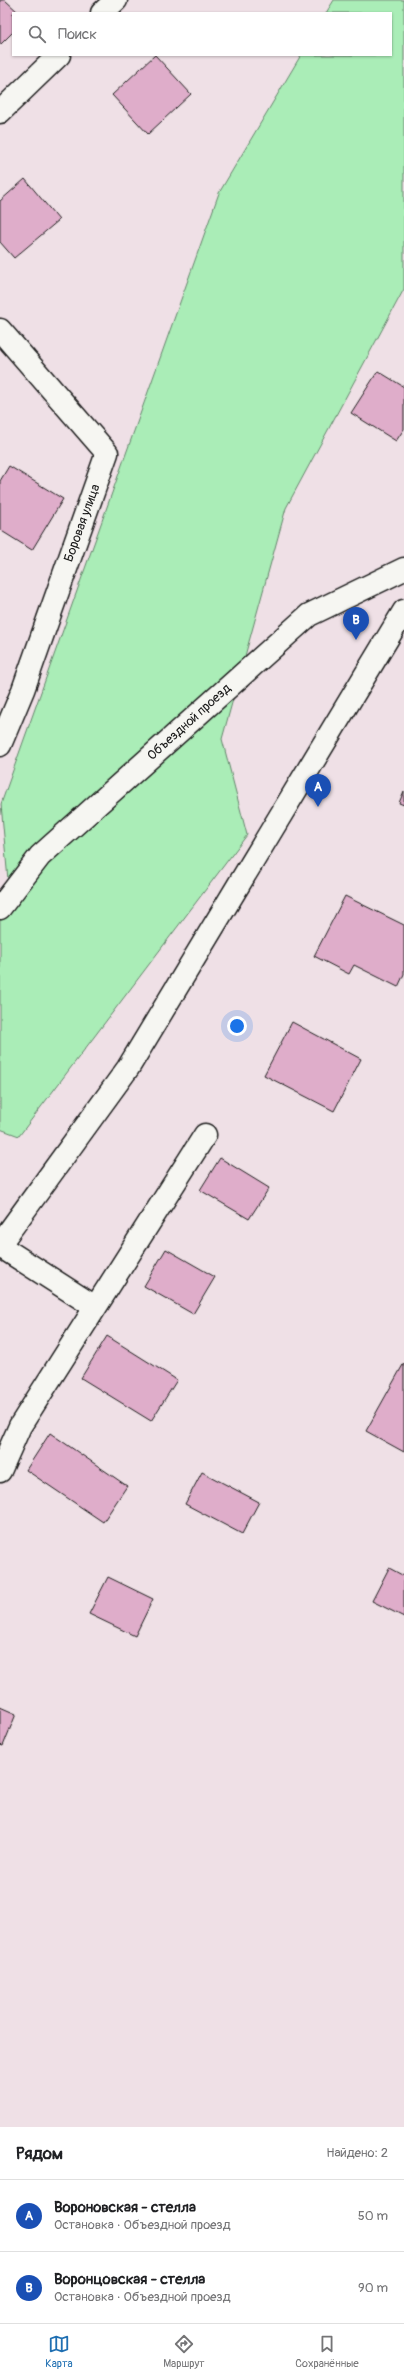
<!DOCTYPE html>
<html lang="ru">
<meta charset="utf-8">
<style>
body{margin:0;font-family:Pangolin,sans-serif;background:#f2f2f2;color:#202124}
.you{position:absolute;left:237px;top:1026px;width:14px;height:14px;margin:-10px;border:3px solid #fff;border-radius:50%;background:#1a73e8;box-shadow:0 0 0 6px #1a73e833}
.badge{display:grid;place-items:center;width:26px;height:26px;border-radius:50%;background:#1f6fb2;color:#fff;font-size:13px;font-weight:700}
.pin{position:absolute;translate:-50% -33px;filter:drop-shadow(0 1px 2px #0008)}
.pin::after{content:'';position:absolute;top:21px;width:14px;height:12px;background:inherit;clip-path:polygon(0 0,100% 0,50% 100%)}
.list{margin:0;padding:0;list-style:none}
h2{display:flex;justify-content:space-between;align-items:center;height:52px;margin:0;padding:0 16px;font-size:17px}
h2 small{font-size:13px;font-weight:400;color:#757577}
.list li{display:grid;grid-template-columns:26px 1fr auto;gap:12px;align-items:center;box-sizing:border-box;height:72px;padding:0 16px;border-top:1px solid #e0e0e0}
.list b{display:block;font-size:15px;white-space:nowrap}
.list p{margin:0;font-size:13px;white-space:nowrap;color:#757577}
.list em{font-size:13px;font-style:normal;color:#757577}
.icon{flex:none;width:22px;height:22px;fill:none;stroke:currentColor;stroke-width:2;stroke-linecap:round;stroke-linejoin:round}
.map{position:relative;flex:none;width:404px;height:2127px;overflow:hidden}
.search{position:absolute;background:#fff;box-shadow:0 1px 3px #0004;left:12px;right:12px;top:12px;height:44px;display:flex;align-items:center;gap:10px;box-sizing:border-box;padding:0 14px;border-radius:0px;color:#757577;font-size:15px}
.sheet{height:196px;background:#fff}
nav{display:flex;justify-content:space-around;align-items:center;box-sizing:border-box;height:56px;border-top:1px solid #e0e0e0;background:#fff;font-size:11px;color:#757577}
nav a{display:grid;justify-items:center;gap:2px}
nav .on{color:#1f6fb2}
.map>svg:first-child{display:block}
</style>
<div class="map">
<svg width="404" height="2127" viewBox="0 0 404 2127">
<rect width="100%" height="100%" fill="#efe0e6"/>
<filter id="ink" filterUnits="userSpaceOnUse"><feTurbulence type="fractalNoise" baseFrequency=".025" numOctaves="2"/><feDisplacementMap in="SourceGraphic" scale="8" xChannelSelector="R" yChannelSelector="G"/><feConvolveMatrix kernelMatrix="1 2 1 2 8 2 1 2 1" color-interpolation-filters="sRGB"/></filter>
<g filter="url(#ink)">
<path fill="#aaedb7" stroke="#63846a" d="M334,0H404V289L286,508L222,739L247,835L19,1136L0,1129V909L8,880L1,804L219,193L301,55H391V13H326Z"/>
<g fill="#dfadca" stroke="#1c1c1c">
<path d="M0,0H5L19,13H13V32L0,45Z"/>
<path d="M155,55L191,94L148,134L112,95Z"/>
<path d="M25,179L59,220L14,258L0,242V201Z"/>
<path d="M378,371L404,387V429L396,441L351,413Z"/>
<path d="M9,466L63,499L32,550L0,530V481Z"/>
<path d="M404,791V805L399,803Z"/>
<path d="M345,896L404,925V974L398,987L354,965L349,974L314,956Z"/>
<path d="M292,1022L361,1059L334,1111L264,1075Z"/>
<path d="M220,1158L269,1188L249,1219L200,1190Z"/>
<path d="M166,1249L215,1277L193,1314L144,1286Z"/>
<path d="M107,1336L177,1380L151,1421L81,1378Z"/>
<path d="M404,1363V1452L366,1431Z"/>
<path d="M50,1433L127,1486L103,1522L26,1470Z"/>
<path d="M202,1472L259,1502L242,1534L185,1504Z"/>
<path d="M389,1568L404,1576V1617L372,1601Z"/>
<path d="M108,1577L153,1599L135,1636L89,1614Z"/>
<path d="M0,1707L16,1714L3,1746L0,1745Z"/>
</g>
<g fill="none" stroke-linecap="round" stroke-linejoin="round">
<defs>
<g id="minor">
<path d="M102,13L116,0"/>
<path d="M0,112L59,55"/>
<path d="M0,330L107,453L23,690L0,745"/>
<path d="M0,908L40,856L309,615L404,569"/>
<path d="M0,1246L95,1307"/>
<path d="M0,1471L20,1426L205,1135"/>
</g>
<path id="major" d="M0,1244L128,1068L404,611"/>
</defs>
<use href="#minor" stroke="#1c1c1c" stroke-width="25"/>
<use href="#major" stroke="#1c1c1c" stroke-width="25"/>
<use href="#minor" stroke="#f6f6f2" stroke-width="22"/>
<use href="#major" stroke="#f6f6f2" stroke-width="22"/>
</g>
</g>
<g text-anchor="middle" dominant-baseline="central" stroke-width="3.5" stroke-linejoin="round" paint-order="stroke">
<g font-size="13" fill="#1c1c1c" stroke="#f6f6f2">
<text transform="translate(82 523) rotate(-70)">Боровая улица</text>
<text transform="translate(189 722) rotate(-42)">Объездной проезд</text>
</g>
</g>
</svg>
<div class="you"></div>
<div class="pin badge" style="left:318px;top:807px;background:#1a4fb4">A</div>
<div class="pin badge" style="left:356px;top:640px;background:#1a4fb4">B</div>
<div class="search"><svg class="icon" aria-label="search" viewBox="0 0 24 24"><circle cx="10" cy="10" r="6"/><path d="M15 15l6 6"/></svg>Поиск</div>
</div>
<section class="sheet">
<h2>Рядом<small>Найдено: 2</small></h2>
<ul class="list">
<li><span class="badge" style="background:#1a4fb4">A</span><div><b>Вороновская - стелла</b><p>Остановка · Объездной проезд</p></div><em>50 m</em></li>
<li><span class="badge" style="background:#1a4fb4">B</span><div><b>Воронцовская - стелла</b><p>Остановка · Объездной проезд</p></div><em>90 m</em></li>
</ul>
</section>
<nav>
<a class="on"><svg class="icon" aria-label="map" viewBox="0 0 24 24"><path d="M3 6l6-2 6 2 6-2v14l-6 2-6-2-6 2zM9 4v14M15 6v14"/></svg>Карта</a>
<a><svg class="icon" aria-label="directions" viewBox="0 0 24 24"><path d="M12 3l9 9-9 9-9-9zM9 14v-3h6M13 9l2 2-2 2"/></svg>Маршрут</a>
<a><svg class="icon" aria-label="saved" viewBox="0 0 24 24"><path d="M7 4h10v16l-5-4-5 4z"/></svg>Сохранённые</a>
</nav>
